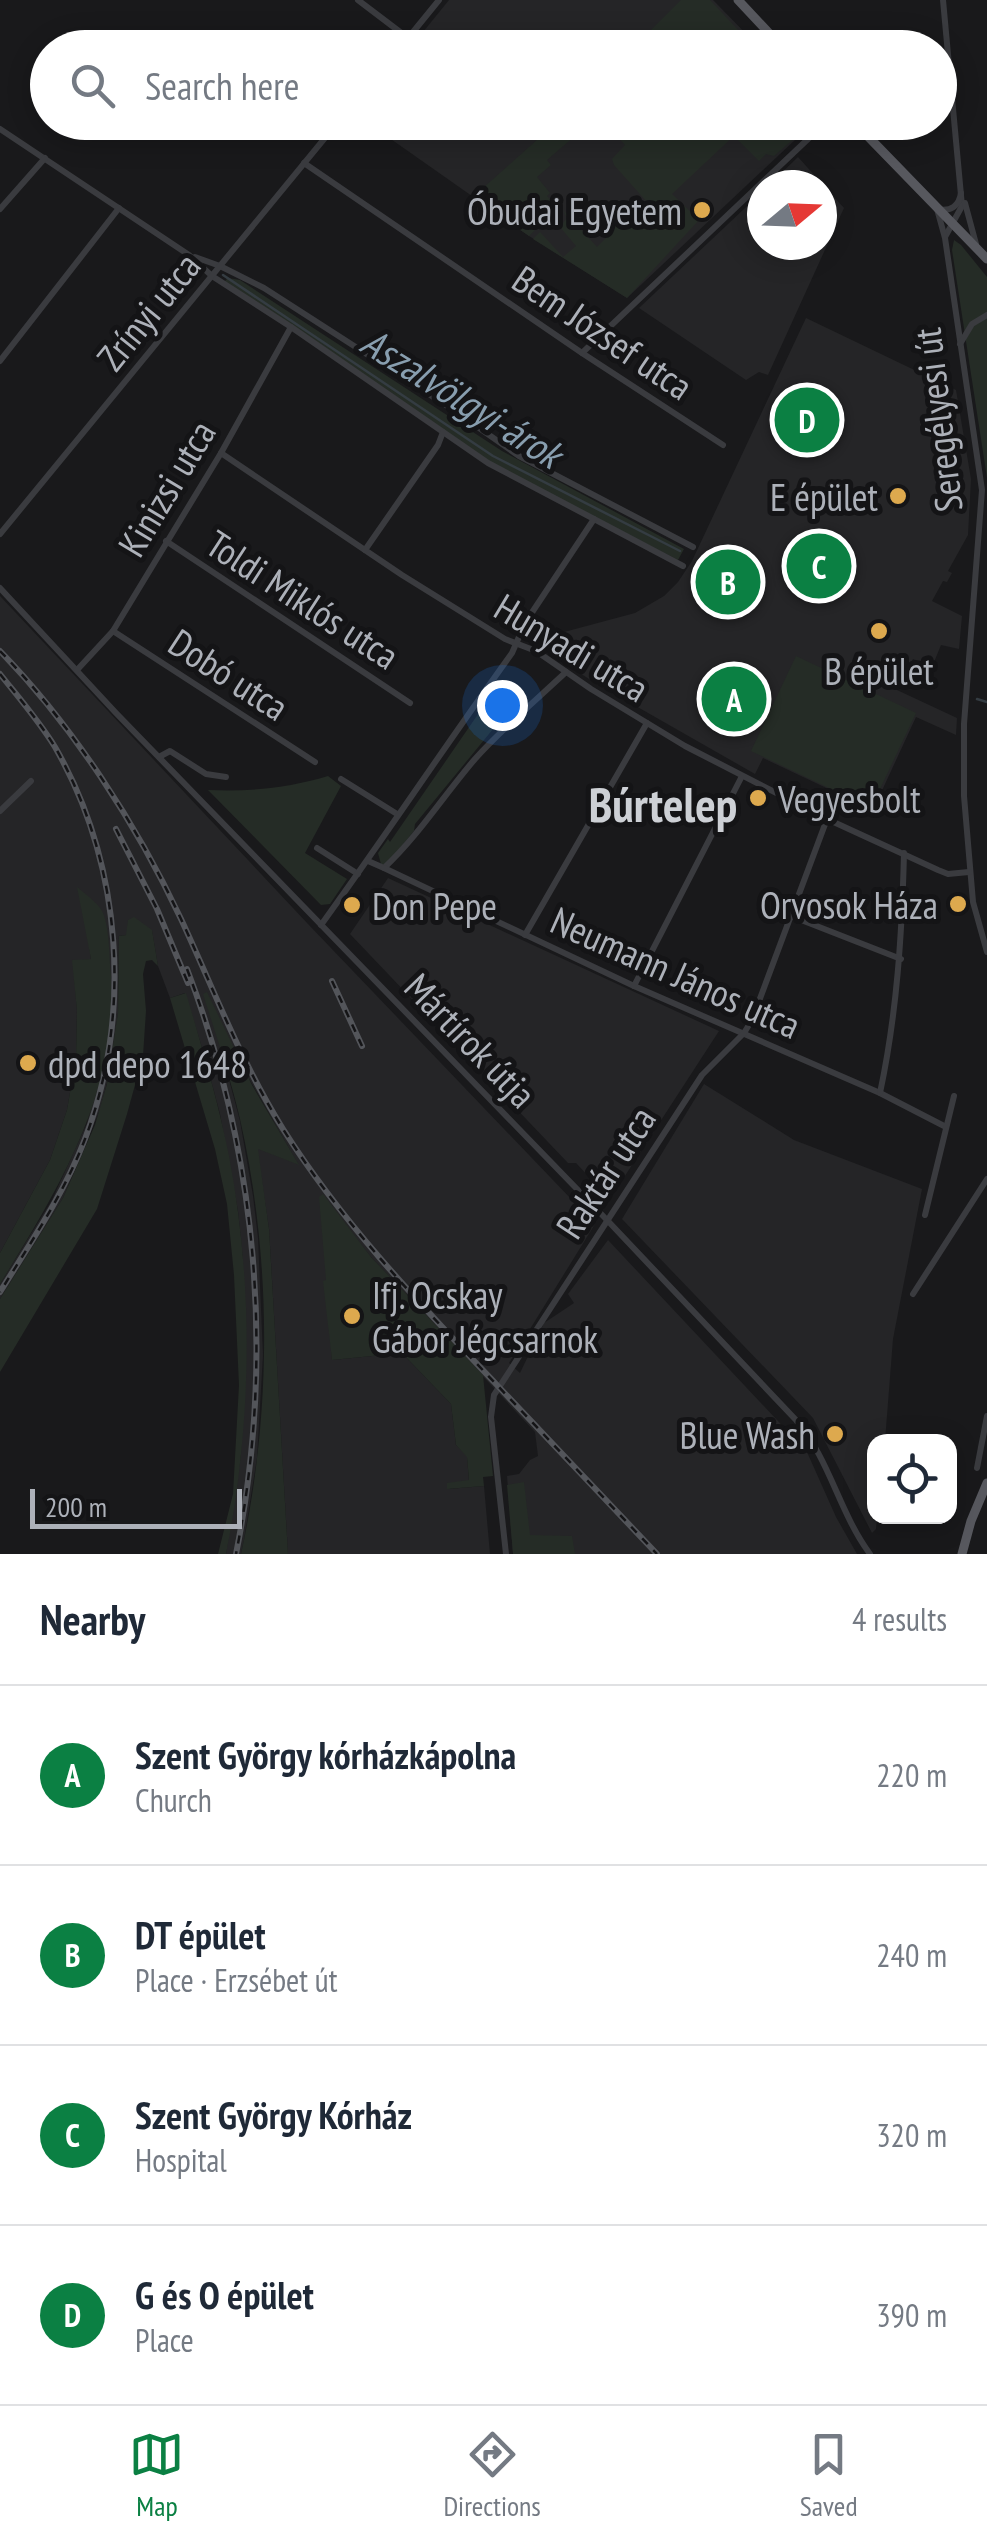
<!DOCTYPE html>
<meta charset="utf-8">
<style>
body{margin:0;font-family:"PT Sans Narrow",sans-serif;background:#f6f6f7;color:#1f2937}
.controls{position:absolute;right:30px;bottom:30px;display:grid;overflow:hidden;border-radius:20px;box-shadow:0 5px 25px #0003}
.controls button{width:90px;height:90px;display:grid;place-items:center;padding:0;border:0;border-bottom:2px solid #e0e1e3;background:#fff;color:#1f2937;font:50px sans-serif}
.compass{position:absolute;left:747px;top:170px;width:90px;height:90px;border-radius:50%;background:#fff;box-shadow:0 5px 25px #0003;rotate:71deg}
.scale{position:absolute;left:30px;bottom:25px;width:212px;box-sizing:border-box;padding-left:10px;border:5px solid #adb1b9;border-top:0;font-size:28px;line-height:35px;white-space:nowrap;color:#adb1b9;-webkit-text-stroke:8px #141416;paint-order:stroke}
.you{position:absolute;left:502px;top:705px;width:35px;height:35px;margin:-25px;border:8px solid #fff;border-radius:50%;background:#1a73e8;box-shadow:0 0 0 15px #1a73e833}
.badge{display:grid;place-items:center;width:65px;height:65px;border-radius:50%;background:#0b8043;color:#fff;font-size:32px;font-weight:700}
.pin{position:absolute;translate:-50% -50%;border:5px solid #fff;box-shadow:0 2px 10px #0006}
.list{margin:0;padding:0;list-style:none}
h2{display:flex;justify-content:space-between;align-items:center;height:130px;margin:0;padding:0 40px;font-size:42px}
h2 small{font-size:32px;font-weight:400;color:#747a83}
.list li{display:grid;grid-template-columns:65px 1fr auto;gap:30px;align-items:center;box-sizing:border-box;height:180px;padding:0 40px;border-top:2px solid #e0e1e3}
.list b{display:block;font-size:38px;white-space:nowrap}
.list p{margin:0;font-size:32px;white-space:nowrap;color:#747a83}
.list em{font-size:32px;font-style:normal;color:#747a83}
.icon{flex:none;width:55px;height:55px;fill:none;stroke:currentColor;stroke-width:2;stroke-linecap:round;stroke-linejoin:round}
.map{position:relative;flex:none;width:987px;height:1554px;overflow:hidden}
.search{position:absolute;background:#fff;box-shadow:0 5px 25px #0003;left:30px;right:30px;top:30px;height:110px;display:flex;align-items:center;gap:25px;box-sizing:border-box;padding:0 35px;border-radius:55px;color:#747a83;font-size:38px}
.sheet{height:850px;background:#fff}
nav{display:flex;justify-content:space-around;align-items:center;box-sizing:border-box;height:140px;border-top:2px solid #e0e1e3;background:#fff;font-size:28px;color:#747a83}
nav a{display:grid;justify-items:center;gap:5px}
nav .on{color:#0b8043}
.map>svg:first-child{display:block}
</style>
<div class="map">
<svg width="987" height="1554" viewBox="0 0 987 1554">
<rect width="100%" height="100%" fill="#19191b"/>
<g fill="#252527">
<path d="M449,0H713L759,47L410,48Z"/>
<path d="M368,123H813L627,298L529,236Z"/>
<path d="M798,157L844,208L768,375L759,372L746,380L639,308L762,192V245H822V185H769Z"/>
<path d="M806,318L956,390L971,479L968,535L948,571L952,573L947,582L943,581L932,601L962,616L959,649L941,645L932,667L913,659L897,690L957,718L956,735L916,717L873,810L763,758L755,774L592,681L536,644L538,639L635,613L664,596L678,582L692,561Z"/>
<path d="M0,596L308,924L595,1224L509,1363L520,1373L544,1323L574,1303L568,1294L608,1240L807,1452L836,1517L857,1554H513L507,1476L519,1474L530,1460L538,1456L535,1432L371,1257L322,1195L332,1360L402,1353L451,1404L456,1445L467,1456L469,1481L448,1489L484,1486L490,1554H288L269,1229L257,1148L298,1164L239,1061L222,1053L240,1121L253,1196L258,1238L263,1355L257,1458L244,1540L241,1554H226L241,1454L243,1260L238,1211L220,1114L204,1054L185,993L170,998L158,966L152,931L119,936L118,1013L111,1066L101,1107L63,1198L0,1299V1284L52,1200L87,1123L104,1060L112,995L87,930L91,959L73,961L77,1011L76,1058L67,1110L50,1160L0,1253Z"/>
<path d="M388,878L719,1031L608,1202L589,1182L591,1179L576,1163H568L350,934Z"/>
<path d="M704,1084L794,1140L922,1189L893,1339L885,1441L874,1442V1516L877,1517L876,1529L872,1533L813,1418L622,1219Z"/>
</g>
<g fill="#252c26">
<path d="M681,0H710L754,47H648L641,40Z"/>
<path d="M556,123H590L547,160L551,165L537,177L550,193L547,196L559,209L547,220L539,212L530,221L536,229L529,236L473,197Z"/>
<path d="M632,123H737L739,131L672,194L699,220L627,298L533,239L540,232L563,257L576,246L560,227L567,218L563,210L597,247L607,237L601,230L630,204L637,212L647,202L614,165L612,159L625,145L617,136Z"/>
<path d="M741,123V122L812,123L774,156L766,154L759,161L738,140L746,138Z"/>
<path d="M954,240L961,245L987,277V478L952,250Z"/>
<path d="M228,278L240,280L502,451L684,549L678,560L496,466L224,282Z"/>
<path d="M796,656L916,713L871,808L751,751Z"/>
<path d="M485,696L509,716L501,727L498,723L415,824L414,831L386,865L381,864L378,853L388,839L390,842L485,704Z"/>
<path d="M328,776L341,786L305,853L347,879L330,904L321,905L208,790C249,792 288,788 328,776Z"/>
<path d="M77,887C84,893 94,900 100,908C110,920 109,959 111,976C118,1093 59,1188 0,1284V1253L50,1160L67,1110L76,1058L77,1011L72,960L91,959Z"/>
<path d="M134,917L152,930L158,966L152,960L146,961L143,974L146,1011L143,1056L127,1114L97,1209L0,1372V1299L63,1198L95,1125L107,1084L118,1013L119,936L126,935L128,920Z"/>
<path d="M207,992L252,1085L299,1165L258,1149L269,1229L288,1554H241C272,1413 272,1260 240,1119C230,1076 216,1035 203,994Z"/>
<path d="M186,993C202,1047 218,1101 229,1156C254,1286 252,1424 226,1554H218L233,1494L239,1385L234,1275L227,1204L215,1149L170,998Z"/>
<path d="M323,1194L371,1257L483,1375L493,1476L483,1477L484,1486L447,1489V1483L469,1480L467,1457L456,1445L451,1404L402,1353L332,1360L323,1281L326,1280L319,1197Z"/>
<path d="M524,1482L530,1535L572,1536L575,1554H513L507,1485Z"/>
</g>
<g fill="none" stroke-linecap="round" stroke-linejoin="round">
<g stroke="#343c42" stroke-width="2.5">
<path d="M223,275L493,456L680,551"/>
<path d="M977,699L987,702"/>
</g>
<g stroke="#3a3b3f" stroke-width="6">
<path d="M358,0L408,38"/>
<path d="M943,0L962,206L945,237"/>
<path d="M400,48L439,0"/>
<path d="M0,129L189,255L212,276L291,327L488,463L683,566"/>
<path d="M304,163L582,353L723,445"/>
<path d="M961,193C959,206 951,212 937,209L945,238L982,490L964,724V796L973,902L987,952"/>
<path d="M965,203L976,244"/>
<path d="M0,209L45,158"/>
<path d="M195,257L220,266L264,288L452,409L519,456L693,547"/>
<path d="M960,344L972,324L987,315"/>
<path d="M582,353L826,122"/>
<path d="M0,361L119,208"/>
<path d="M221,453L402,575L505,639L536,651L591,689L685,746L827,819L938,870L948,874L969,872"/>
<path d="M0,534L338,122"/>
<path d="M166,541L410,703"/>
<path d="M365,550L438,445L443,432"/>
<path d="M0,588L116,713L607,1220L796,1420C830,1460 839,1512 870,1554"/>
<path d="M113,631L315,762"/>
<path d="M77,670L113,631L221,453L291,327"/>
<path d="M159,757L170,751L206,774L226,777"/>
<path d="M341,779L397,814"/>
<path d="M0,811L31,781"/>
<path d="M317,848L358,874"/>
<path d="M368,861L384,868C419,835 444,795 475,759C503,728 535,701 566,672"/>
<path d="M384,868L634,986L880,1093L946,1127"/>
<path d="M791,916L901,959"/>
<path d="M321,925C386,835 447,743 512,653L525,623L594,519"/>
<path d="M525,935L647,723"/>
<path d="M634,986L742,776"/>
<path d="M880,1093C897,1013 902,934 904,853"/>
<path d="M925,1215L954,1096"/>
<path d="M913,1294L987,1179"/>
<path d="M977,1468L987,1416"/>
<path d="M506,1554L491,1417L494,1395L702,1075L744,1033L752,1020L827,819"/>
</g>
<g stroke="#57585e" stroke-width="9">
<path d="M738,0L783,48"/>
<path d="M854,122L987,259"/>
<path d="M962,1554L971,1521L987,1483"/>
</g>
<defs>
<g id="rail">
<path d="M0,651C73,726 137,825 181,919C214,990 241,1062 283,1129C343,1224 419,1303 496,1384C550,1441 603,1497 657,1554"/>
<path d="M0,674C19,698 39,721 55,747C122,864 133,1013 85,1139C64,1194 31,1242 0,1292"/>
<path d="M116,829L157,909L188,983"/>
<path d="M187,969C258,1155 275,1359 236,1554"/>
<path d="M332,981L362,1046"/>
</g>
</defs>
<use href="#rail" stroke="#53555a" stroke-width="6"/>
<use href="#rail" stroke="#141416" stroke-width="2.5" stroke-dasharray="8" stroke-linecap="butt"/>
</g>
<g fill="#dda94e" stroke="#141416" stroke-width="4">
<circle cx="702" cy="210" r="10"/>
<circle cx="898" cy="496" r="10"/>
<circle cx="879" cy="631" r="10"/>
<circle cx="758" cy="798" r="10"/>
<circle cx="958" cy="904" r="10"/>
<circle cx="352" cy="905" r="10"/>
<circle cx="28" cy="1063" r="10"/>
<circle cx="352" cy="1316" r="10"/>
<circle cx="835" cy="1434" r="10"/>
</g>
<g text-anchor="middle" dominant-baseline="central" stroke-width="10" stroke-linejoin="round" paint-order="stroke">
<g font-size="38" fill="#adb1b9" stroke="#141416" text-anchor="end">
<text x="682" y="210">Óbudai Egyetem</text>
<text x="878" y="496">E épület</text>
<text x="879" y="670" text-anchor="middle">B épület</text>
<text x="778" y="798" text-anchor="start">Vegyesbolt</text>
<text x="938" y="904">Orvosok Háza</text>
<text x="372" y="905" text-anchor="start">Don Pepe</text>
<text x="48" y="1063" text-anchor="start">dpd depo 1648</text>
<text x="372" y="1294" text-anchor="start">Ifj. Ocskay<tspan x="372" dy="44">Gábor Jégcsarnok</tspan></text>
<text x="815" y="1434">Blue Wash</text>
</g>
<g font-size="38" fill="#adb1b9" stroke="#141416">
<text transform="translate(148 311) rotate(-51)">Zrínyi utca</text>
<text transform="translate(603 332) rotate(34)">Bem József utca</text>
<text transform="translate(937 420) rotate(-97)">Seregélyesi út</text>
<text transform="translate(166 488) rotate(-59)">Kinizsi utca</text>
<text transform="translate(303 599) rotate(33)">Toldi Miklós utca</text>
<text transform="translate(572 647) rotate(31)">Hunyadi utca</text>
<text transform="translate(229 674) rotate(33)">Dobó utca</text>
<text transform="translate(676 972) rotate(24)">Neumann János utca</text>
<text transform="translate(471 1040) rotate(46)">Mártírok útja</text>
<text transform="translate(605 1172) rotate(-57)">Raktár utca</text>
</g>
<g font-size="40" font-style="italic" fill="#889eaf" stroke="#141416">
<text transform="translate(462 397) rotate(32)">Aszalvölgyi-árok</text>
</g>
<g font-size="48" font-weight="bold" fill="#cdd0d5" stroke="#141416">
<text x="663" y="804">Búrtelep</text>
</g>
</g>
</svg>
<div class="controls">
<button><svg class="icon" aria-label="locate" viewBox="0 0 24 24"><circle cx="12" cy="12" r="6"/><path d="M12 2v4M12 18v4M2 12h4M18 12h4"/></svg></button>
</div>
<svg class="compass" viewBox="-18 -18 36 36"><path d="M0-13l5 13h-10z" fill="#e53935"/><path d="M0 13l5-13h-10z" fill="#747a83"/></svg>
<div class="scale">200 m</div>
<div class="you"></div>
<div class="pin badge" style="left:734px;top:699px">A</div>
<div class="pin badge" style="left:728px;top:582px">B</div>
<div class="pin badge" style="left:819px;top:566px">C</div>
<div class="pin badge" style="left:807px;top:420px">D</div>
<div class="search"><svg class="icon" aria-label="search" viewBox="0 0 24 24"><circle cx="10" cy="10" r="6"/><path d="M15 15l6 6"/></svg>Search here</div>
</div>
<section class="sheet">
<h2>Nearby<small>4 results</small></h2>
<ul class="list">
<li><span class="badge">A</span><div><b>Szent György kórházkápolna</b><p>Church</p></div><em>220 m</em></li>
<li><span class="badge">B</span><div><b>DT épület</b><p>Place · Erzsébet út</p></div><em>240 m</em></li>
<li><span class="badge">C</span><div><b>Szent György Kórház</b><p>Hospital</p></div><em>320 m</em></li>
<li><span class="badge">D</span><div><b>G és O épület</b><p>Place</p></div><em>390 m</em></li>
</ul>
</section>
<nav>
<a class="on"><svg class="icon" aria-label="map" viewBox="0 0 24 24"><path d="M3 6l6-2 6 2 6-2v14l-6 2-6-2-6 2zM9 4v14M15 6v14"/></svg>Map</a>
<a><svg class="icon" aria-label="directions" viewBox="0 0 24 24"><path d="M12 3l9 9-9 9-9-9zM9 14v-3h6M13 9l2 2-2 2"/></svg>Directions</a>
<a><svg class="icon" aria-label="saved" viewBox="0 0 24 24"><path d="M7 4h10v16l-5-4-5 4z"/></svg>Saved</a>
</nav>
